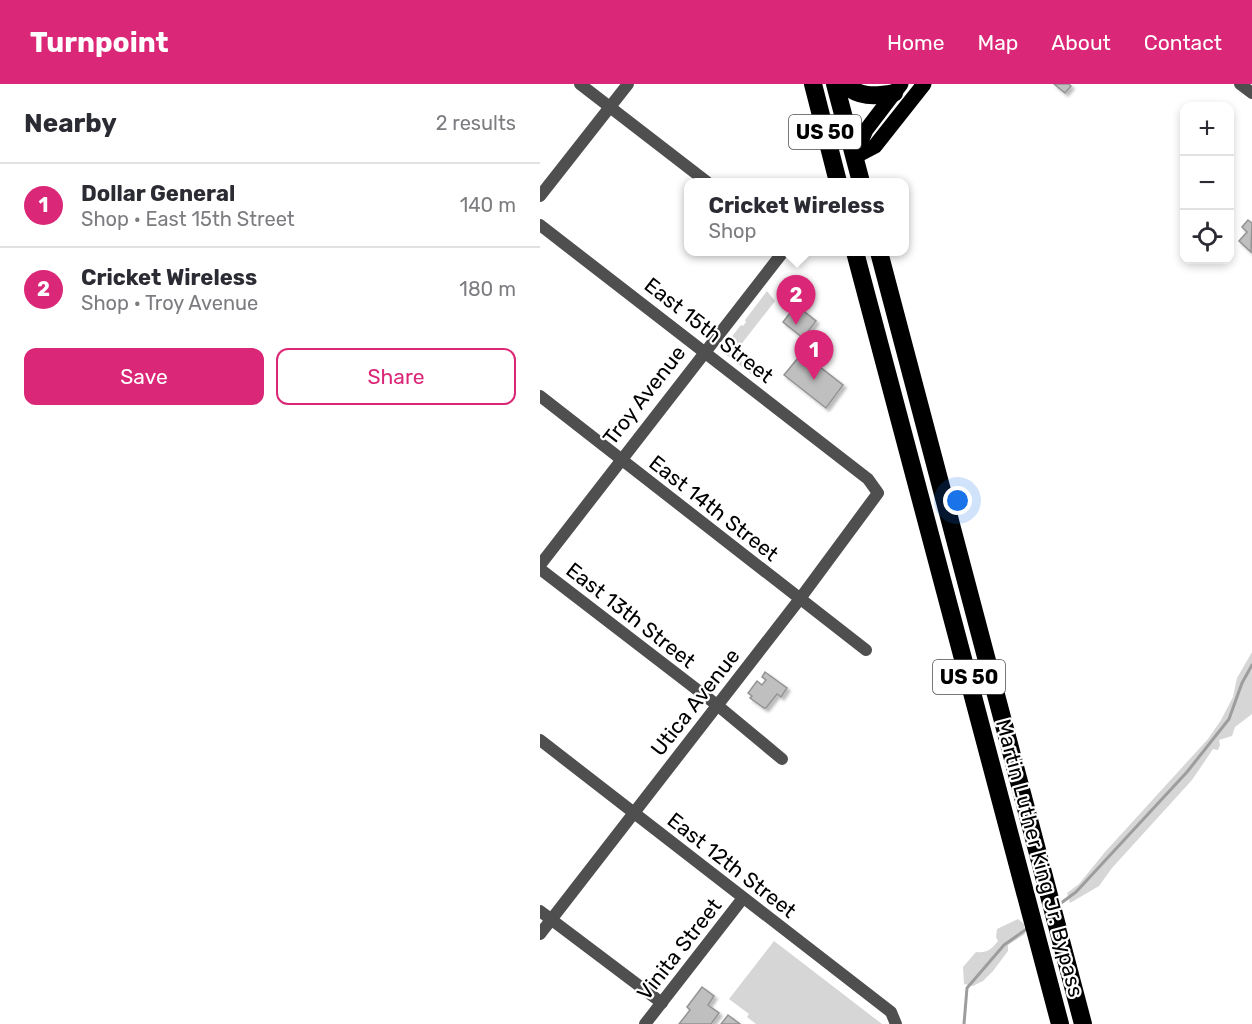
<!DOCTYPE html>
<meta charset="utf-8">
<style>
body{margin:0;font-family:Rubik,sans-serif;background:#f2f2f3;color:#2b2b33}
.controls{position:absolute;right:18px;top:18px;display:grid;overflow:hidden;border-radius:12px;box-shadow:0 3px 9px #0003}
.controls button{width:54px;height:54px;display:grid;place-items:center;padding:0;border:0;border-bottom:2px solid #e1e1e2;background:#fff;color:#2b2b33;font:30px sans-serif}
.you{position:absolute;left:418px;top:417px;width:21px;height:21px;margin:-15px;border:4px solid #fff;border-radius:50%;background:#1a73e8;box-shadow:0 0 0 9px #1a73e833}
.badge{display:grid;place-items:center;width:39px;height:39px;border-radius:50%;background:#db2777;color:#fff;font-size:20px;font-weight:700}
.pin{position:absolute;translate:-50% -50px;filter:drop-shadow(0 2px 3px #0008)}
.pin::after{content:'';position:absolute;top:32px;width:21px;height:18px;background:inherit;clip-path:polygon(0 0,100% 0,50% 100%)}
.popup{position:absolute;left:144px;top:94px;width:225px;height:78px;box-sizing:border-box;display:grid;place-content:center;border-radius:12px;background:#fff;filter:drop-shadow(0 2px 4px #0005);font-size:20px;white-space:nowrap;color:#7c7c81}
.popup b{font-size:22px;color:#2b2b33}
.popup::after{content:'';position:absolute;left:50%;top:100%;margin-left:-12px;border:12px solid transparent;border-top-color:#fff}
.list{margin:0;padding:0;list-style:none}
h2{display:flex;justify-content:space-between;align-items:center;height:78px;margin:0;padding:0 24px;font-size:26px}
h2 small{font-size:20px;font-weight:400;color:#7c7c81}
.list li{display:grid;grid-template-columns:39px 1fr auto;gap:18px;align-items:center;box-sizing:border-box;height:84px;padding:0 24px;border-top:2px solid #e1e1e2}
.list b{display:block;font-size:22px;white-space:nowrap}
.list p{margin:0;font-size:20px;white-space:nowrap;color:#7c7c81}
.list em{font-size:20px;font-style:normal;color:#7c7c81}
.actions{display:flex;gap:12px;padding:18px 24px}
.actions a{flex:1;padding:14px 0;border:2px solid #db2777;border-radius:12px;text-align:center;font-size:21px;color:#db2777}
.actions .main{background:#db2777;color:#fff}
.icon{flex:none;width:33px;height:33px;fill:none;stroke:currentColor;stroke-width:2;stroke-linecap:round;stroke-linejoin:round}
.map{position:relative;flex:none;width:712px;height:940px;overflow:hidden}
header{display:flex;align-items:center;gap:36px;box-sizing:border-box;height:84px;padding:0 30px;background:#db2777;color:#fff}
header strong{font-size:28px}
nav{display:flex;gap:33px;margin-inline-start:auto;font-size:21px}
main{display:flex}
aside{flex:1;background:#fff}
.map>svg:first-child{display:block}
</style>
<header>
<strong>Turnpoint</strong>
<nav><a>Home</a><a>Map</a><a>About</a><a>Contact</a></nav>
</header>
<main>
<aside>
<h2>Nearby<small>2 results</small></h2>
<ul class="list">
<li><span class="badge">1</span><div><b>Dollar General</b><p>Shop · East 15th Street</p></div><em>140 m</em></li>
<li><span class="badge">2</span><div><b>Cricket Wireless</b><p>Shop · Troy Avenue</p></div><em>180 m</em></li>
</ul>
<div class="actions"><a class="main">Save</a><a>Share</a></div>
</aside>
<div class="map">
<svg width="712" height="940" viewBox="0 0 712 940">
<defs>
<filter id="shadow"><feDropShadow dx="3" dy="3" stdDeviation="1.5" flood-color="#0004"/></filter>
</defs>
<rect width="100%" height="100%" fill="#fff"/>
<g fill="#d6d6d6">
<path d="M227,207L235,217L196,267L201,271L199,275L217,290H211L184,269L182,265L201,241L203,242L206,238L205,236Z"/>
<path d="M712,568V630L695,643L692,652L679,656L680,661L678,666L673,665L652,696L572,784L559,802L530,819L527,809L539,800L565,768L668,655L681,636L693,613L697,594Z"/>
<path d="M478,835L484,840L485,850L468,861V867L453,887L443,897L433,902L424,900L423,883L436,868C447,869 451,866 458,857L456,853L457,845Z"/>
<path d="M234,857L342,940H216L207,933L209,930L189,915Z"/>
</g>
<g fill="none" stroke-linecap="round" stroke-linejoin="round">
<g stroke="#9d9d9d" stroke-width="3">
<path d="M517,822L536,808L647,688L689,635L702,599L712,581"/>
<path d="M424,940L427,904L464,861L488,844"/>
</g>
</g>
<g fill="#bfbfbf" stroke="#939393" stroke-width="1.5" filter="url(#shadow)">
<path d="M514,0H529L531,2L525,9Z"/>
<path d="M708,136L712,139L711,168L699,157L707,148L702,143Z"/>
<path d="M256,221L276,237L263,254L243,238Z"/>
<path d="M262,269L303,301L286,324L244,291Z"/>
<path d="M225,588L247,604L241,613L237,610L226,624H224L210,614L212,612L208,609L217,597L222,601L226,596L222,593Z"/>
<path d="M162,903L174,912L168,921L179,929L171,940H139L150,926L147,923Z"/>
<path d="M188,931L200,940H181Z"/>
</g>
<g fill="none" stroke-linecap="round" stroke-linejoin="round">
<g stroke="#4f4f4f" stroke-width="12">
<path d="M40,0L167,98"/>
<path d="M700,0L712,9"/>
<path d="M0,112L88,0"/>
<path d="M0,141L328,395L338,409L259,516L0,850"/>
<path d="M0,312L326,566"/>
<path d="M0,481L243,168"/>
<path d="M0,485L177,621L242,675"/>
<path d="M0,656L351,928L356,940"/>
<path d="M0,827L122,919"/>
<path d="M105,940L203,814"/>
</g>
<g stroke="#000" stroke-width="15">
<path d="M314,73L335,62L384,0"/>
<path d="M314,73L326,46L361,0"/>
</g>
<g stroke="#000" stroke-width="18">
<path d="M273,0L298,98"/>
<path d="M295,0L321,98"/>
<path d="M303,0C320,13 333,13 354,9"/>
<path d="M315,168L520,940"/>
<path d="M339,168L543,940"/>
</g>
</g>
<g text-anchor="middle" dominant-baseline="central" stroke-width="4.5" stroke-linejoin="round" paint-order="stroke">
<g fill="#fff" stroke="#4c4c4c" stroke-width="1.5">
<rect x="249" y="31" width="72" height="34" rx="4.5"/>
<rect x="393" y="576" width="72" height="34" rx="4.5"/>
</g>
<g font-size="20" font-weight="bold" fill="#000">
<text x="285" y="48">US 50</text>
<text x="429" y="593">US 50</text>
</g>
<g font-size="21" fill="#000" stroke="#fff">
<text transform="translate(169 246) rotate(38)">East 15th Street</text>
<text transform="translate(104 311) rotate(-52)">Troy Avenue</text>
<text transform="translate(174 424) rotate(38)">East 14th Street</text>
<text transform="translate(91 531) rotate(38)">East 13th Street</text>
<text transform="translate(155 618) rotate(-52)">Utica Avenue</text>
<text transform="translate(500 774) rotate(75)">Martin Luther King Jr. Bypass</text>
<text transform="translate(192 781) rotate(38)">East 12th Street</text>
<text transform="translate(139 865) rotate(-52)">Vinita Street</text>
</g>
</g>
</svg>
<div class="controls">
<button>+</button>
<button>−</button>
<button><svg class="icon" aria-label="locate" viewBox="0 0 24 24"><circle cx="12" cy="12" r="6"/><path d="M12 2v4M12 18v4M2 12h4M18 12h4"/></svg></button>
</div>
<div class="you"></div>
<div class="pin badge" style="left:274px;top:296px">1</div>
<div class="pin badge" style="left:256px;top:241px">2</div>
<div class="popup"><b>Cricket Wireless</b>Shop</div>
</div>
</main>
